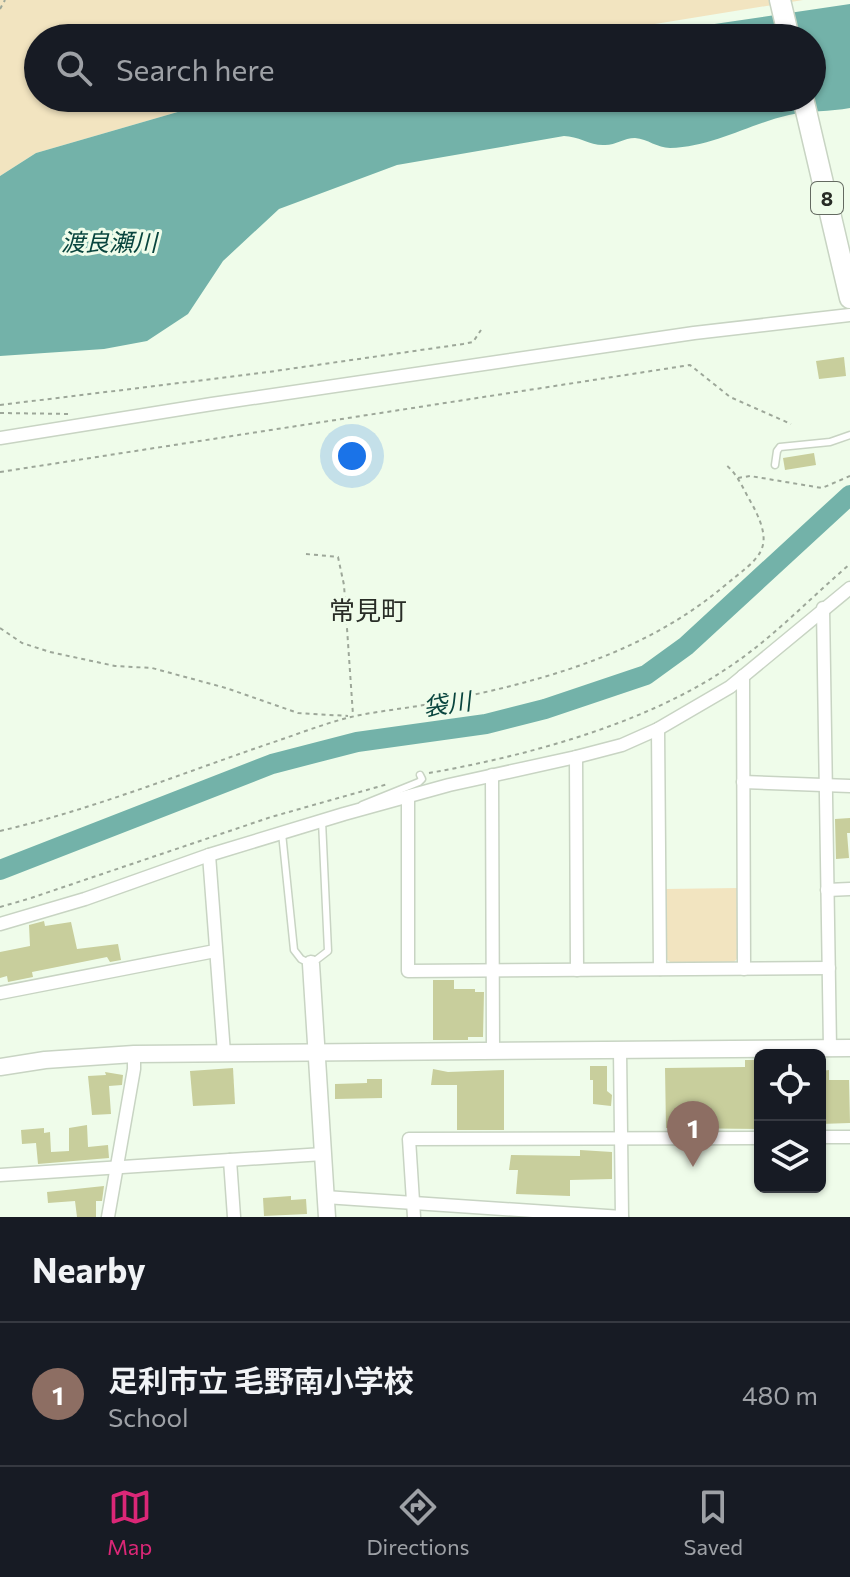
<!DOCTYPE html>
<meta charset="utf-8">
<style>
body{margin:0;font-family:Commissioner,"Noto Sans JP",sans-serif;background:#242831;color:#f1f3f6}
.controls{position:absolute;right:24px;bottom:24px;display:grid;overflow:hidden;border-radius:12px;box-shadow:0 2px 6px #0004}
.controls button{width:72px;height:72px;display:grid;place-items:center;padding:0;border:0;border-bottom:2px solid #363941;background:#171b24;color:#f1f3f6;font:40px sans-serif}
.you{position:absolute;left:352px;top:456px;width:28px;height:28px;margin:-20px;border:6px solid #fff;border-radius:50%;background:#1a73e8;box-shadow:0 0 0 12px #1a73e833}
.badge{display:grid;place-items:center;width:52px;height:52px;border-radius:50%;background:#db2777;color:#fff;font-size:26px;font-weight:700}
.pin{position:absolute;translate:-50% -66px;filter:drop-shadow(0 2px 4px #0008)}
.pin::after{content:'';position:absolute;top:42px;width:28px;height:24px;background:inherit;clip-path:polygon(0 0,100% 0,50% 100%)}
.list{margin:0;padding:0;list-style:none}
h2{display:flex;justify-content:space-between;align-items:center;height:104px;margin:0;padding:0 32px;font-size:34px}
h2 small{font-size:26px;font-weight:400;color:#9ea1a6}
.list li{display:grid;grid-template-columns:52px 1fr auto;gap:24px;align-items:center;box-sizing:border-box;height:144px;padding:0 32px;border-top:2px solid #363941}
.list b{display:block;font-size:30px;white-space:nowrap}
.list p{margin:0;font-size:26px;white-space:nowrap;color:#9ea1a6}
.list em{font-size:26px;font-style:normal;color:#9ea1a6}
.icon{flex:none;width:44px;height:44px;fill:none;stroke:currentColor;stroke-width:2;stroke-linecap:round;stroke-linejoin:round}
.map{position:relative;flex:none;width:850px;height:1217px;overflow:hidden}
.search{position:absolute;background:#171b24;box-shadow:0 2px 6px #0004;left:24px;right:24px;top:24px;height:88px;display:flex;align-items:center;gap:20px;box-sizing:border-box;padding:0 28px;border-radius:44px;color:#9ea1a6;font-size:30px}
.sheet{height:248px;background:#171b24}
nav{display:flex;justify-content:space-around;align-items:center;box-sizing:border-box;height:112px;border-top:2px solid #363941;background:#171b24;font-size:22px;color:#9ea1a6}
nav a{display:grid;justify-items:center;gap:4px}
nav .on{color:#db2777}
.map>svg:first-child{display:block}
</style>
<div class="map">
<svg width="850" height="1217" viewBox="0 0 850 1217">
<rect width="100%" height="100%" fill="#effcea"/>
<g fill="#f2e4c0">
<path d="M0,0H803L569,38H38V98H226L36,153L0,176Z"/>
<path d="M738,888L739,957L732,964L674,965L665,958L664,889Z"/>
</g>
<path fill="#73b2a9" d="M850,4V108C830,112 809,110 789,115C749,124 713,147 670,148C657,148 648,139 635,138C624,138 616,145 605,145C591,146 578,136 564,136L397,165L279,209L223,261L188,314L147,341L104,349L0,356V176L36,153L226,98H812V38H619Z"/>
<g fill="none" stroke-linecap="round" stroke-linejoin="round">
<path stroke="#73b2a9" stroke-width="20" d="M0,870L272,764L357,742L486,724L545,709L646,675L686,646L850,495"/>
</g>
<g fill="#c8ce9c">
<path d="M844,357L846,376L819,379L816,361Z"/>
<path d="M814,453L816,465L785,470L783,458Z"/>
<path d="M850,818V833H847L849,858L836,859L835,819Z"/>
<path d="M44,921L45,926L71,922L77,949L118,944L121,960L110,962L107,957L32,972L33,977L8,982L7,976L0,978V952L30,946L29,925Z"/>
<path d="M433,980H454V989H475V992H484L483,1037H468V1040H433Z"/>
<path d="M745,1060H755L756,1096H760V1129L666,1128L665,1068L745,1067Z"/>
<path d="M590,1066H607V1091L612,1095L611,1106L593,1104V1080H590Z"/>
<path d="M233,1068L235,1104L193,1106L190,1071Z"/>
<path d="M433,1069L448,1072L504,1070V1130H457V1085H431Z"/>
<path d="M829,1070V1080H849L850,1123L820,1124V1071Z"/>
<path d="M105,1072L123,1075L122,1085L109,1086L111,1114L92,1115L88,1076L106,1075Z"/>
<path d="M367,1079H382V1098L335,1099V1084L367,1083Z"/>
<path d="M87,1125L88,1147L108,1145L109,1158L38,1164L36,1143L22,1144L21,1130L44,1128V1133L50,1132L51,1152L69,1151V1128Z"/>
<path d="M580,1150L612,1152V1179L570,1180V1196L516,1194L518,1170H509L511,1155L580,1156Z"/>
<path d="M104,1186L102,1201H96V1217H77L75,1201L48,1203L47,1192Z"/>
<path d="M291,1196V1200L306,1199L307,1214L264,1216L263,1198Z"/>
</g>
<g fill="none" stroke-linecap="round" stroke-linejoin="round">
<defs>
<g id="service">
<path d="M775,465L777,451L780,447L830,442L850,435"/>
<path d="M362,805L419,782L422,779L420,775"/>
<path d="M282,833L294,950L301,959L311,964L328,951L322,821"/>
</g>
<g id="minor">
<path d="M0,438L212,404L694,333L850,315"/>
<path d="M823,608L830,1048"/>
<path d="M743,676L744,969"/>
<path d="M658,729L660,969"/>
<path d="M576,757L577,970"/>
<path d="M492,775L493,1051"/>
<path d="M743,782L850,786"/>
<path d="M408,797V971L829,968"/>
<path d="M209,855L224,1053"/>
<path d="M827,890L850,889"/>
<path d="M0,924L85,899L209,855L344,814L449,785L576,757L622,745L658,729L730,687L850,588"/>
<path d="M0,993L215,951"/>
<path d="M620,1050L622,1217"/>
<path d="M820,1137H850"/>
<path d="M230,1160L234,1217"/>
<path d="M0,1175L323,1154"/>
<path d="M325,1197L622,1217"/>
<path d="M108,1217L134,1069V1054"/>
<path d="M414,1217L409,1139L760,1138"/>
</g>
<g id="tertiary">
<path d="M311,964L327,1217"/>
<path d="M0,1067L45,1060L134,1054L850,1048"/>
</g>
<g id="primary">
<path d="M780,0L789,38"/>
<path d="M803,98L850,298"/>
</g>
</defs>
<use href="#service" stroke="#c8d4c3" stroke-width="9"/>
<use href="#minor" stroke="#c8d4c3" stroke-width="15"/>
<use href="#tertiary" stroke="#c8d4c3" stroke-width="19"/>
<use href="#primary" stroke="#c8d4c3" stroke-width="23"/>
<g stroke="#9da799" stroke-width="2" stroke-dasharray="4 4" stroke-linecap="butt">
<path d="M0,9L5,0"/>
<path d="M0,405L261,373L463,344L473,342L481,330"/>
<path d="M0,413L72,414"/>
<path d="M0,472L690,365L730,397L791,424"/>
<path d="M738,478L750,476L822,488L850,476"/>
<path d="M306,554L338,557L344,585L353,715"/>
<path d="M0,628L22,643L50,652L115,666L152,668L226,688L298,713L348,716"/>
<path d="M429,773C526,756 641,725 723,671C770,641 808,600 850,564"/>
<path d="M0,831C90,810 178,775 265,745C293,736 322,724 351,717C377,711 403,709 429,704C535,683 639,657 723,587C759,557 777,551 752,504C744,491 738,474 725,464"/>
<path d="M31,898L271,817L388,784"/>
<path d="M0,907L28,899"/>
</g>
<use href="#service" stroke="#fff" stroke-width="6"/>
<use href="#minor" stroke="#fff" stroke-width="12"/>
<use href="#tertiary" stroke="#fff" stroke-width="16"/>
<use href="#primary" stroke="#fff" stroke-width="20"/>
</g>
<g text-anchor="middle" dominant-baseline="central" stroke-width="6" stroke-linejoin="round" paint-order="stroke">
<rect fill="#effcea" stroke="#646a61" stroke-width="2" x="811" y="182" width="32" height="32" rx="6"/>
<g font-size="20" font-weight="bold" fill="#282c26">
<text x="827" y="198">8</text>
</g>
<g font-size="24" font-style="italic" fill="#09453e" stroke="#effcea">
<text x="109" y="241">渡良瀬川</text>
<text transform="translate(447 703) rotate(-8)">袋川</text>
</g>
<g font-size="26" fill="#282c26" stroke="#effcea">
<text x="368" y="609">常見町</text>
</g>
</g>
</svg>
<div class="controls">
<button><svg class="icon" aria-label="locate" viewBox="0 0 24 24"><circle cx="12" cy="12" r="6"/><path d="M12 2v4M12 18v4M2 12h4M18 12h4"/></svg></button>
<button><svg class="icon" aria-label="layers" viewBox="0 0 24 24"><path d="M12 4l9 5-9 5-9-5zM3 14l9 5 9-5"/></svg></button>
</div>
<div class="you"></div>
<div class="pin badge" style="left:693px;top:1167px;background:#8d6e63">1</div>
<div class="search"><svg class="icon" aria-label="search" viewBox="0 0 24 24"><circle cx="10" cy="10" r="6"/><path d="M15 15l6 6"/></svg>Search here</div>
</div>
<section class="sheet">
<h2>Nearby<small></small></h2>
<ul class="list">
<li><span class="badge" style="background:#8d6e63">1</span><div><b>足利市立 毛野南小学校</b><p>School</p></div><em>480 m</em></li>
</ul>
</section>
<nav>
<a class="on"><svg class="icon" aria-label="map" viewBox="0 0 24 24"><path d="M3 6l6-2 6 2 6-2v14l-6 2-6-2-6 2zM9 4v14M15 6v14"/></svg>Map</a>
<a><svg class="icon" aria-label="directions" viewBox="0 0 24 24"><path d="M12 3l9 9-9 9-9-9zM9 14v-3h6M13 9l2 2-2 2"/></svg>Directions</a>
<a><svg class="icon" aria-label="saved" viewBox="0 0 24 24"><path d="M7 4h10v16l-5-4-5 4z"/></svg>Saved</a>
</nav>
